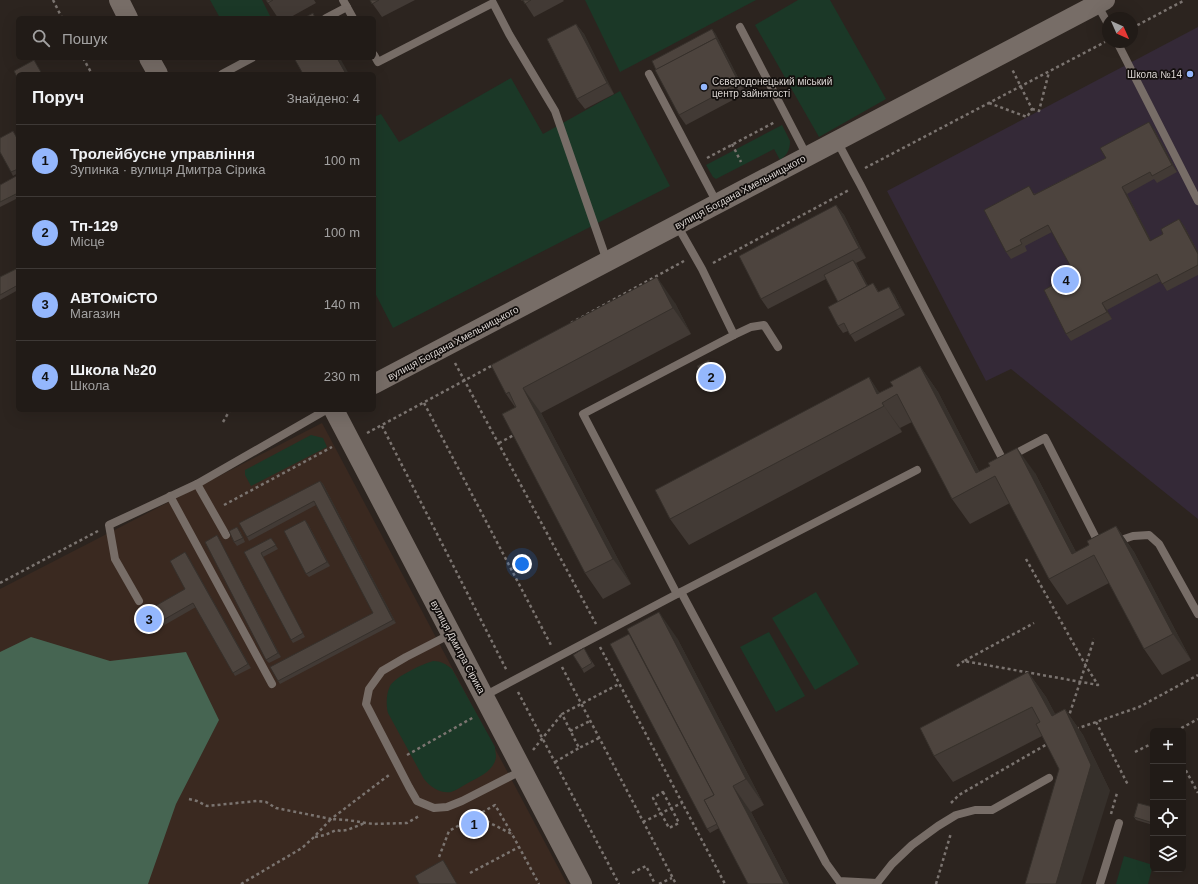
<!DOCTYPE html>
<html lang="uk">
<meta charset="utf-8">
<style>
body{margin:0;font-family:Arial,sans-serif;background:#2d2824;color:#f1f3f6}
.controls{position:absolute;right:12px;bottom:12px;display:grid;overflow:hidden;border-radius:6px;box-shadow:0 4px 16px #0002}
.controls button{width:36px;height:36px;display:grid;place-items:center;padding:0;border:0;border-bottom:1px solid #3e3936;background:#211b17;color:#f1f3f6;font:20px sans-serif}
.compass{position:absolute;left:1102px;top:12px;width:36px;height:36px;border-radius:50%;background:#211b17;box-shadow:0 4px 16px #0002;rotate:135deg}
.you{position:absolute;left:522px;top:564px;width:14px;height:14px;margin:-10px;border:3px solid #fff;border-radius:50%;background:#1a73e8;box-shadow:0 0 0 6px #1a73e833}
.badge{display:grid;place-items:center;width:26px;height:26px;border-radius:50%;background:#94b7fd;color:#111;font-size:13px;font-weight:700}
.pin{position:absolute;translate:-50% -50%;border:2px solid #fff;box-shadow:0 1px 4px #0006}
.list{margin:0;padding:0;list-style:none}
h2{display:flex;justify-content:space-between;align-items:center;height:52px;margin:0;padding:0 16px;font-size:17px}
h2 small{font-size:13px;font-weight:400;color:#a2a1a1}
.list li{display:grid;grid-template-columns:26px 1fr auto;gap:12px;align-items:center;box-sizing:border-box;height:72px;padding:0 16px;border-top:1px solid #3e3936}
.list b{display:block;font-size:15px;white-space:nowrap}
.list p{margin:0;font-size:13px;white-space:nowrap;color:#a2a1a1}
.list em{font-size:13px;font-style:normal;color:#a2a1a1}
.icon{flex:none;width:22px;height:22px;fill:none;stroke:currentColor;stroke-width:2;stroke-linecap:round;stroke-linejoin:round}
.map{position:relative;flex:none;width:1198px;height:884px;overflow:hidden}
.search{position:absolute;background:#211b17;box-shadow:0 4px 16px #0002;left:16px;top:16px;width:360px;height:44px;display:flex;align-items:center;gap:10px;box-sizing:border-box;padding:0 14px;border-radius:6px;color:#a2a1a1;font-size:15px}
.panel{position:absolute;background:#211b17;box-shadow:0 4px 16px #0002;left:16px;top:72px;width:360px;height:340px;border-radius:6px}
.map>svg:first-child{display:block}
</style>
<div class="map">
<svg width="1198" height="884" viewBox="0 0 1198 884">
<rect width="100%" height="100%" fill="#2c241f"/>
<path fill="#3a2920" d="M322,423L567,884H0V589Z"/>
<path fill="#342937" d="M1198,27V519L1011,369L986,381L887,191Z"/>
<g fill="#1b3827">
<path d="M210,0H262L271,18H220Z"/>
<path d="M585,0H756L620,72Z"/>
<path d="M798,0H830L886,99L819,137L755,25Z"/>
<path d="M511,78L543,134L620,91L670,186L393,328L374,291V117L381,114L399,142Z"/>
<path d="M782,125L790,141C790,150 787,155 780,160L774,149L716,179L713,177L706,165Z"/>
<path d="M311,435L323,438L327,447L251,486L245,475V470Z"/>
<path d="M816,592L859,664L815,690L772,618Z"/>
<path d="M769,632L805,696L776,712L740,647Z"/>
<path d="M433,661C441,661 446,664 452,669L495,747C495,750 496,754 496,757C494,771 479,777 468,783C462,786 457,790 451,792C441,794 430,787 424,779L388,713C386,705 386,694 390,686C396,676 423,664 433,661Z"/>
<path d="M1124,856L1153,865L1148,884H1116Z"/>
</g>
<path fill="#466552" d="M31,637L110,661L186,652L219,720L176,804L148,884H0V652Z"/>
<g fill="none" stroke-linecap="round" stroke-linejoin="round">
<g stroke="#7b7470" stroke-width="2.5" stroke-dasharray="3 3" stroke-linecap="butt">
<path d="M53,0L62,18"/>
<path d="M1132,28L1185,0"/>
<path d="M83,58L92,74"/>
<path d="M989,103L1027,117L1032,109L1012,69"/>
<path d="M1032,109L1039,111L1049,72"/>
<path d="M732,144L741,162"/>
<path d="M707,158L775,122"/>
<path d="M865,168L1105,42"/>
<path d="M713,263L849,190"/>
<path d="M571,323L684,261"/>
<path d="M455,363L596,624"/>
<path d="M424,403L552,647"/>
<path d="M223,422L230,410"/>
<path d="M382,426L507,671"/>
<path d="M367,433L495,364"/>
<path d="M499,443L514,435"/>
<path d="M224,505L332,447"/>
<path d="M1026,559L1086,666L1098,685L964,661L1034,623"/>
<path d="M0,583L98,531"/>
<path d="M600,647L725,884"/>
<path d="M957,666L964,661"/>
<path d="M562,667L676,884"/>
<path d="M518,692L619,884"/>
<path d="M1068,719L1094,639"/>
<path d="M1096,722L1128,785"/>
<path d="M1076,729L1139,707L1198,675"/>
<path d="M570,731L590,721"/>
<path d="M1176,731L1198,719"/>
<path d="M599,738L579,748L562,714L619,684"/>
<path d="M533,750L562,714"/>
<path d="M1135,752L1153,743"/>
<path d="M407,755L474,717"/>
<path d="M555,762L579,748"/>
<path d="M1183,765L1198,793"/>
<path d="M663,792L679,823L669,828L653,798Z"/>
<path d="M189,799L197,801L207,806L257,801L266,802L276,808L331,819L389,775"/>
<path d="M951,803L959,795L1049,743"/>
<path d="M1111,814L1117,793"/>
<path d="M476,816L512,834L539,884"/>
<path d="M643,822L682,803"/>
<path d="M315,837L325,835L336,830L341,831L347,830L365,823"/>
<path d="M439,857L449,831L495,805L512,834"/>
<path d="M470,873L519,847"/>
<path d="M632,873L646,866L655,884"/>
<path d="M241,884L302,848L314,837L331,819L347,820L373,824L407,823L419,816"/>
<path d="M659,884L672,878"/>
<path d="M936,884L951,833"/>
</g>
<g stroke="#776d67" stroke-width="8">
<path d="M343,0L353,18"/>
<path d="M1097,4L1108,24"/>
<path d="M326,18L347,7"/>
<path d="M740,27L807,156"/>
<path d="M1117,42L1198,201"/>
<path d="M374,55L378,62L493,3L509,34L555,111L607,261"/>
<path d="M222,74L252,58"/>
<path d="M649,74L717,203"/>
<path d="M837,141L854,173L860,184L1003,460L1045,438L1100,546"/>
<path d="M734,335L751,327L764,325L778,347"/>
<path d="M197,484L226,535"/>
<path d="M170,496L272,684"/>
<path d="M1115,542L1133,536L1149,535L1159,544L1198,614"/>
<path d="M681,592L826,863L839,881L877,883"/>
<path d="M677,594L583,414L734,335L702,269L677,225"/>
<path d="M139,601L115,559L109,525L197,484L326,410"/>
<path d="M451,634L406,657L382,671L369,689L366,704L409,787L417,801L434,808L447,807L462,801L523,770"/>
<path d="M484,696L677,594L917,470"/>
<path d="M877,884V883L892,864L912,845L938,826L956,815L975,810H992L1049,778"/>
<path d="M1100,884L1119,823"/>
</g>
<g stroke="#776d67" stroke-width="20">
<path d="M119,0L128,18"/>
<path d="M149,58L158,74"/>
<path d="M374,384L1105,0"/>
<path d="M334,410L582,884"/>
</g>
</g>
<g fill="#423a35">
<path d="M266,0H314L316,3L289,18H278Z"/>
<path d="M370,0H415L382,17Z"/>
<path d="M521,0H563L564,1L534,17L523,0L522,1Z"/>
<path d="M576,24L584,34L614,94L585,109L577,99Z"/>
<path d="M715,33L746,93L686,125L679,115Z"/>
<path d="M1154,129L1177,172L1157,183L1154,179L1127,194L1151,241L1163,234L1179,219L1184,226L1198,252V275L1167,291L1161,281L1107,310L1112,319L1071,341L1066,334L1063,286L1077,278L1052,232L1025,246L1027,251L1011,259L1006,252L1034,193L1035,194L1106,158Z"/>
<path d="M16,134L18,138V173L13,176L11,172Z"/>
<path d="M18,175V198L0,207V185Z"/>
<path d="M836,205L844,215L866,258L856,263L868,286L873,283L879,292L894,294L905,315L855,342L848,331L843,333L838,326V302L826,279L768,309L761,299Z"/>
<path d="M18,268V290L0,300V277Z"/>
<path d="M675,303L691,334L541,413L631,584L603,599L585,573L515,407L506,394Z"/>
<path d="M709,360L722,384L710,391L708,387Z"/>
<path d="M920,366L938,392L979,471L1035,473L1076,552L1089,545L1116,526L1134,552L1191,660L1162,675L1144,649L1109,583L1067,605L1049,579L1010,503L970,524L952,499L912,422L900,428L902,432L689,545L670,519L869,377L879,393L893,386Z"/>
<path d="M320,481L323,484L396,623L280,684L278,681L373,613L316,505L249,541L247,537Z"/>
<path d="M305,520L308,524L330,566L309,577L306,574Z"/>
<path d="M240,531L245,542L237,546L234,542Z"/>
<path d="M217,535L219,539L281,657L269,663L266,660Z"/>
<path d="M271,538L278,549L263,557L305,637L293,643L291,640L244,552Z"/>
<path d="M185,552L251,668L235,676L196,607L147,635L144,631L185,589Z"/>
<path d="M677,638L764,805L751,812L789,884H748L719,828L710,833L707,829Z"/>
<path d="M586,652L595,666L584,673L582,669Z"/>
<path d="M1028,672L1046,697L1055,714L1065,709L1083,735L1110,791L1059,769L1042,736L953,782L934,756Z"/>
<path d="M1153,807V825L1136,820L1134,817Z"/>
</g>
<g fill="#36302b">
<path d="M576,24L584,34L614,94L607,83Z"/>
<path d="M712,29L715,33L746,93L739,83L716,38Z"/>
<path d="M337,58H340L349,74H346Z"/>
<path d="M1149,122L1154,129L1177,172L1172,165Z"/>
<path d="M1122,187L1127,194L1155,248L1150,241Z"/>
<path d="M836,205L844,215L866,258L859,248Z"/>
<path d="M1179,219L1184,226L1198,252V254Z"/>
<path d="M853,260L856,263L872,293L869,290Z"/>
<path d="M657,277L675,303L691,334L673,308Z"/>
<path d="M889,287L894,294L905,315L900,308Z"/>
<path d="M1102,303L1107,310L1112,319L1107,312Z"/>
<path d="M920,366L938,392L984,481L976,473Z"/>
<path d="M869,377L885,401L877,394Z"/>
<path d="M523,388L541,413L631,584L613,559Z"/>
<path d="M882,403L900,428L902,432L884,406Z"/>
<path d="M1017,448L1035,473L1081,562L1072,554Z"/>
<path d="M320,481L323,484L396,623L393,620Z"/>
<path d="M305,520L308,524L330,566L327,562Z"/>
<path d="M1116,526L1134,552L1191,660L1173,634Z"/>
<path d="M217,535L219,539L281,657L278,653Z"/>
<path d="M185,552L188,556L251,668L248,664Z"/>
<path d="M659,612L677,638L764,805L746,779Z"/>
<path d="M1028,672L1046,697L1070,742L1052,716Z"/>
<path d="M1065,709L1083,735L1110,791L1081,884H1056Z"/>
<path d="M733,786L751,812L789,884H784Z"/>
</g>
<g fill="#4d443e" stroke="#36302b">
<path d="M266,0H273L268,3Z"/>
<path d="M370,0H379L372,4Z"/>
<path d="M523,0H531L525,4Z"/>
<path d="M313,13L315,18H304Z"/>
<path d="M576,24L607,83L577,99L547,39Z"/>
<path d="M712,29L720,45L716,38L656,70L652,61Z"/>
<path d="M716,38L739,83L679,115L655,70Z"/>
<path d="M294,58H337L346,74H303Z"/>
<path d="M34,60L42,74H18V79L14,71Z"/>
<path d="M1149,122L1172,165L1152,176L1150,172L1122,187L1150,241L1163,234L1161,229L1179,219L1198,254V265L1162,284L1157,274L1102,303L1107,312L1066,334L1044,290L1060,281L1063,286L1077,278L1048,225L1020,240L1022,244L1006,252L984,210L1029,186L1034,195L1106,158L1100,148Z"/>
<path d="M13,131L18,140V169L11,172L0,152V138Z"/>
<path d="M18,175V193L0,202V185Z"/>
<path d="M836,205L859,248L761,299L739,256Z"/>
<path d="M853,260L867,286L838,302L824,275Z"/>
<path d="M18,268V285L0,295V277Z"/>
<path d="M657,277L673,308L523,388L613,559L585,573L502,414L516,407L509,392L506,394L491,365Z"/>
<path d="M873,283L878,292L889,287L900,308L850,335L844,323L838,326L828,307Z"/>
<path d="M709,360L720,381L708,387L697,366Z"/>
<path d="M920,366L976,473L990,466L988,463L1017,448L1072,554L1089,545L1087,541L1116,526L1173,634L1144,649L1094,555L1049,579L995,476L952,499L897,394L882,403L884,406L670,519L655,490L869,377L877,394L893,386L890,382Z"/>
<path d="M320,481L393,620L278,681L270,667L373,613L314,501L247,537L239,523Z"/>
<path d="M305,520L327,562L306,574L284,531Z"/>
<path d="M237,527L243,538L234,542L229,531Z"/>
<path d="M217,535L278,653L266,660L205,542Z"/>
<path d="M271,538L276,545L261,553L303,633L291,640L244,552Z"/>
<path d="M185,552L248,664L233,673L193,603L144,631L136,617L185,589L170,561Z"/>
<path d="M659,612L746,779L733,786L784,884H748L704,800L714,795L627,629Z"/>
<path d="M629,634L714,795L704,800L717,824L707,829L610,644Z"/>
<path d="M584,648L592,663L582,669L573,655Z"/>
<path d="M1028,672L1052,716L1065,709L1091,765L1056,884H1025L1059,769L1036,724L1040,722L1032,707L934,756L920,728Z"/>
<path d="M1138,803L1153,807V823L1134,817Z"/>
<path d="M443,860L457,884H419L415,876Z"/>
</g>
<g fill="#94b7fd" stroke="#120e0c" stroke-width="1.5">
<circle cx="1190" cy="74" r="4"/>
<circle cx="704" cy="87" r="4"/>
</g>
<g text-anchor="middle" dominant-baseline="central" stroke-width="3.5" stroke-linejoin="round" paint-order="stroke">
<g font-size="10" fill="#ddd7d4" stroke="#120e0c" text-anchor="end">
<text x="1182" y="74">Школа №14</text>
<text x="712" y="81" text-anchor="start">Сєвєродонецький міський<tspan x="712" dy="12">центр зайнятості</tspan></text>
</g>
<g font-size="10" fill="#ddd7d4" stroke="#120e0c">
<text transform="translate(740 192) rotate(-28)">вулиця Богдана Хмельницького</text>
<text transform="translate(453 343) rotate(-28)">вулиця Богдана Хмельницького</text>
<text transform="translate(458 647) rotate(62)">вулиця Дмитра Сірика</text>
</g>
</g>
</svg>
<div class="controls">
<button>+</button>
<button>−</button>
<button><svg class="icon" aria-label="locate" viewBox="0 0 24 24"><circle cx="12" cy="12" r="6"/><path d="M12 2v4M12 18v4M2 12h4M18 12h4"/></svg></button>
<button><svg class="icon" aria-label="layers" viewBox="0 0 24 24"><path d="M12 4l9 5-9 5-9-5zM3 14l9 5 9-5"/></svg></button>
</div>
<svg class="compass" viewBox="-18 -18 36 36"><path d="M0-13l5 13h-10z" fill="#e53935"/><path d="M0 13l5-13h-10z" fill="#a2a1a1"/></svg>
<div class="you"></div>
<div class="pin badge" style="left:474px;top:824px">1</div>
<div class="pin badge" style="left:711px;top:377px">2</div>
<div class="pin badge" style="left:149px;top:619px">3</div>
<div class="pin badge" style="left:1066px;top:280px">4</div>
<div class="search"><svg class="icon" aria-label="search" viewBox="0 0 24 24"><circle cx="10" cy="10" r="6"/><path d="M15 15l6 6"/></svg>Пошук</div>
<section class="panel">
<h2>Поруч<small>Знайдено: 4</small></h2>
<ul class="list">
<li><span class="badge">1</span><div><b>Тролейбусне управління</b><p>Зупинка · вулиця Дмитра Сірика</p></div><em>100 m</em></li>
<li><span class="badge">2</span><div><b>Тп-129</b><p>Місце</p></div><em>100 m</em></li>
<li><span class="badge">3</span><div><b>АВТОміСТО</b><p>Магазин</p></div><em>140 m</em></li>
<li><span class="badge">4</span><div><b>Школа №20</b><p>Школа</p></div><em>230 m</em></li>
</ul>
</section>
</div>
